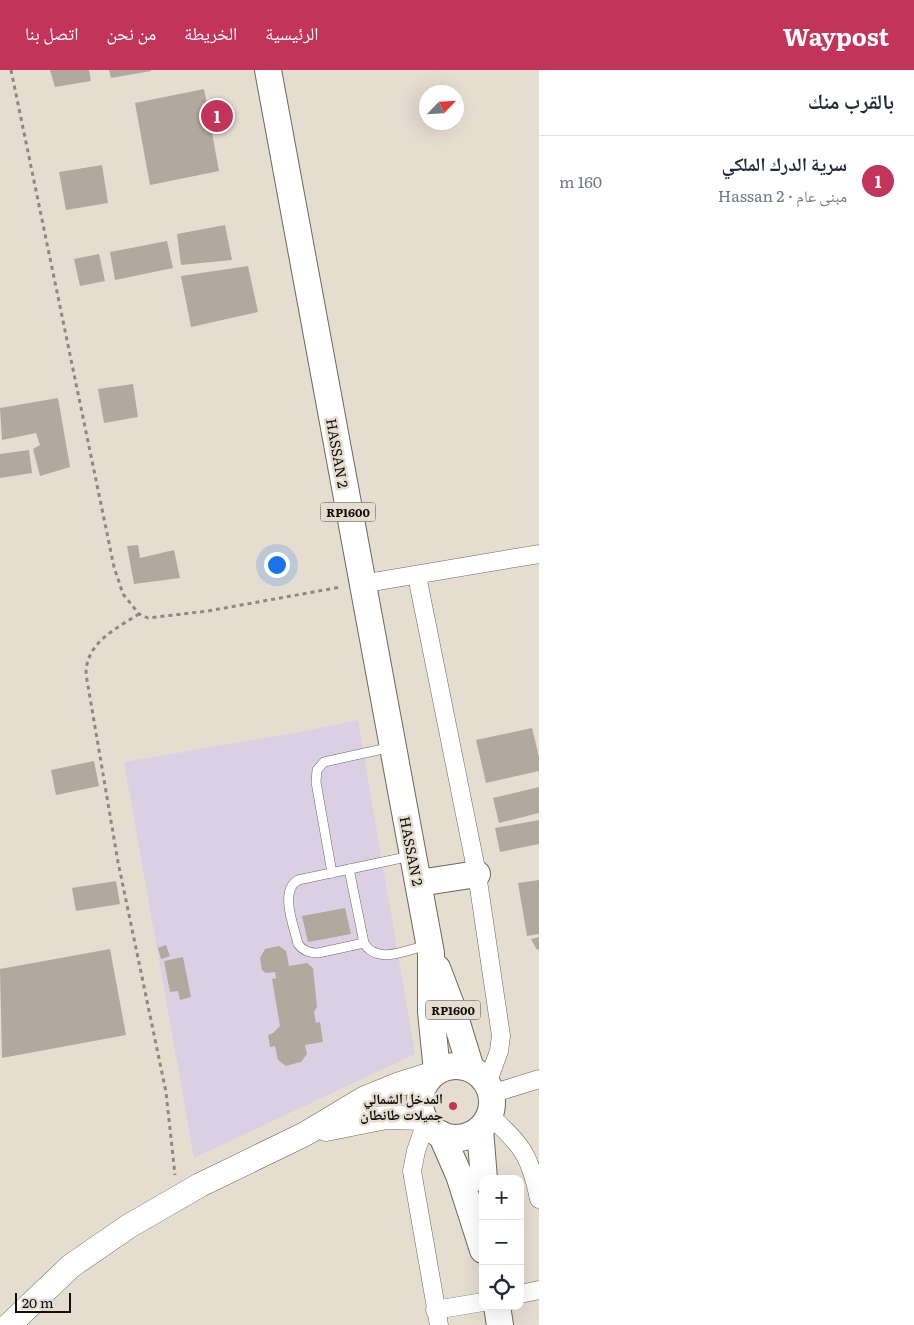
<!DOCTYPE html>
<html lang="ar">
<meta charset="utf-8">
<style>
body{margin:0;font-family:Literata,"Noto Naskh Arabic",serif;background:#f6f6f7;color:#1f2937;direction:rtl}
.controls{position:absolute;right:15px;bottom:15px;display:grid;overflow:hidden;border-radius:10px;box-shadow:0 5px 20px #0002}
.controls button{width:45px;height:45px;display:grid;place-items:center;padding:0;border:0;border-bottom:1px solid #e0e1e3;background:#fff;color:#1f2937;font:25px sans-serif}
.compass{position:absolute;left:419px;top:15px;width:45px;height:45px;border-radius:50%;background:#fff;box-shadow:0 5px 20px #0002;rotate:65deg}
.scale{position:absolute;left:15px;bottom:12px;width:56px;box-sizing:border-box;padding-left:5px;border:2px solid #120f0b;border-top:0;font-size:14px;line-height:18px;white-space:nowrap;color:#120f0b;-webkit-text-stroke:4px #e6ddd1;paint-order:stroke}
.you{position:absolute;left:276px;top:494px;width:18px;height:18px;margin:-12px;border:4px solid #fff;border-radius:50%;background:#1a73e8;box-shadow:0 0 0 8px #1a73e833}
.badge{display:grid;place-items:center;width:32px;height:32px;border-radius:50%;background:#c3345b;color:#fff;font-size:16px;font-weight:700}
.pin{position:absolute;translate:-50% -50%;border:2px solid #fff;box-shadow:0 1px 5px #0006}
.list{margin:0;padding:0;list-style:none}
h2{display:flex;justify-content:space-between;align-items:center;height:65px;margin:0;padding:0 20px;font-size:21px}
h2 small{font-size:16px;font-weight:400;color:#747a83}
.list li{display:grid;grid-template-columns:32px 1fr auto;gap:15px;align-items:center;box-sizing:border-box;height:90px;padding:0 20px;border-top:1px solid #e0e1e3}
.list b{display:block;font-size:19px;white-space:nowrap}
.list p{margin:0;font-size:16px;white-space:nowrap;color:#747a83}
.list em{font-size:16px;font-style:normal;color:#747a83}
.icon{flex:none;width:28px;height:28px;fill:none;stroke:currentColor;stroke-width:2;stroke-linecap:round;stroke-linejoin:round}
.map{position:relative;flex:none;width:539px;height:1255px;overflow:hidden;direction:ltr}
header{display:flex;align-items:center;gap:30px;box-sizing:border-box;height:70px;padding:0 25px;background:#c3345b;color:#fff}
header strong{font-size:24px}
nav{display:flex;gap:28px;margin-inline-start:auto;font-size:18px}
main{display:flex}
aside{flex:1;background:#fff}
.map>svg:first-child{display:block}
</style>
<header>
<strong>Waypost</strong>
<nav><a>الرئيسية</a><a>الخريطة</a><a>من نحن</a><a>اتصل بنا</a></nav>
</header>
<main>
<aside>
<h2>بالقرب منك<small></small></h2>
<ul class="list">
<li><span class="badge">1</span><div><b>سرية الدرك الملكي</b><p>مبنى عام · Hassan 2</p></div><em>160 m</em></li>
</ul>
</aside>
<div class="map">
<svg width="539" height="1255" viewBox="0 0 539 1255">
<rect width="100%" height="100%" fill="#e6ddd1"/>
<path fill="#dbcfe3" d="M358,650L415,984L194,1088L124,692L289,664Z"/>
<g fill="#b2a99e">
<path d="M50,0H89L91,11L55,17Z"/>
<path d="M109,0H151V1L111,8Z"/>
<path d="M204,19L219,101L150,115L135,33Z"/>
<path d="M102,95L108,133L66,140L59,102Z"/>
<path d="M225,155L232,190L181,195L177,164Z"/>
<path d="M167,171L173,198L115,210L110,182Z"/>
<path d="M99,184L105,211L80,216L74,189Z"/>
<path d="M248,196L258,242L191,257L181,206Z"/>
<path d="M133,314L138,347L104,353L98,319Z"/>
<path d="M58,328L70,397L40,406L33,379L40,375L36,363L2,370L0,338Z"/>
<path d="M29,380L32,403L0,408V384Z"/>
<path d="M138,475L140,488L174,480L180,508L134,514L127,476Z"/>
<path d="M532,658L539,687V701L486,713L476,670Z"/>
<path d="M94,691L99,716L56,725L51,700Z"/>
<path d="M539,717V743L499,753L493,728Z"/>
<path d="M539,750V774L500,782L495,758Z"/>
<path d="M539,810V864L527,866L518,813Z"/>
<path d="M116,811L120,834L76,841L72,818Z"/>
<path d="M345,838L351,864L308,872L302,846Z"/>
<path d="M539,867V879L537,880L531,869Z"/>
<path d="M166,875L170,886L161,889L158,878Z"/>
<path d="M279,876L286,881L289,896L307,893L313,898L317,937L314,942L316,953L320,952L323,972L305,975L307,984L301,992L286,996L278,990L275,976L270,977L268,965L273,963L280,956L272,909L276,908L275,902L266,903L262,900L260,888L265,879Z"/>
<path d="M110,879L126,965L2,988L0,899Z"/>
<path d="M183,887L191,927L180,930L178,921L170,922L164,891Z"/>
</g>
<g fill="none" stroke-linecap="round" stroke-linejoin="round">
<defs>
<g id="lane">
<path d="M349,799L364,873C377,895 407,880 427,875"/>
<path d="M332,803L316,712L317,700L324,692L392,677"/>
<path d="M364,873L318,883C309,883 303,881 298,874C294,856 279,821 298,810L411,786"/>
</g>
<g id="street">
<path d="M417,506L477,804L501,966L499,981L487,1014"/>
<path d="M361,514L539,484"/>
<path d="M491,1024L539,1009"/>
<path d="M489,1045C522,1075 530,1085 539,1129"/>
<path d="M426,1052L416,1081L412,1101L439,1255"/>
<path d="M520,1224L539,1220"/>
<path d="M435,1240L483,1232"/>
</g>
<g id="secondary">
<path d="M326,1059L386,1047L424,1048"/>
<path d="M9,1255L71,1196L129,1156L200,1115L305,1064L365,1028L397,1015L432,1004"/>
</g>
<g id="primary">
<path d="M268,0L431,883V942L437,1001"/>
<path d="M419,813L477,804"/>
<path d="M437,898L453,940L471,999"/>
<circle cx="456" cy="1032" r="36"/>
<path d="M480,1059L484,1109"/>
<path d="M441,1064L459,1105L483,1180"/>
<path d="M497,1236L500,1255"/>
</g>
</defs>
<use href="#lane" stroke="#6f675d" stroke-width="10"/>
<use href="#street" stroke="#6f675d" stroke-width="19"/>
<use href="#secondary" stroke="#6f675d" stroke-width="25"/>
<use href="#primary" stroke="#6f675d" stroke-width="28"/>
<g stroke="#8e887f" stroke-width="3" stroke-dasharray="4 4" stroke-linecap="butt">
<path d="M11,0L114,497L123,524L139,544L148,548L208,541L341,517"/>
<path d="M139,544C115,559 86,573 86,604L118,792L166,1022L175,1105"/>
</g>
<use href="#lane" stroke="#fff" stroke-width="9"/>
<use href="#street" stroke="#fff" stroke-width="18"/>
<use href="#secondary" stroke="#fff" stroke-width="24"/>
<use href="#primary" stroke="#fff" stroke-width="26"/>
</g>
<circle fill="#c3345b" stroke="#e6ddd1" stroke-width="2" cx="453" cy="1036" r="5"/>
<g text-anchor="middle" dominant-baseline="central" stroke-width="5" stroke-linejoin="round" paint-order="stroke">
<g fill="#e6ddd1" stroke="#524d46" stroke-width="1">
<rect x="320.5" y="432.5" width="55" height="19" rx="4"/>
<rect x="425.5" y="930.5" width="55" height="19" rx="4"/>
</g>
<g font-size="12" font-weight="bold" fill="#120f0b">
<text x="348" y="442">RP1600</text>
<text x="453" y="940">RP1600</text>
</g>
<g font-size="14" fill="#120f0b" stroke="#e6ddd1">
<text transform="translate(338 383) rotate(80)">HASSAN 2</text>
<text transform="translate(412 781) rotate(79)">HASSAN 2</text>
</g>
<g font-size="14" font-weight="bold" fill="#120f0b" stroke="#e6ddd1" text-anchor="end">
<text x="443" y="1028">المدخل الشمالي<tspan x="443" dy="16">جميلات طانطان</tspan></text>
</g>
</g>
</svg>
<div class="controls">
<button>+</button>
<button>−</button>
<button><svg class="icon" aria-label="locate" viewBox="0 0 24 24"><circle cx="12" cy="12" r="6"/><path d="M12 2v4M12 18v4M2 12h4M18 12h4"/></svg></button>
</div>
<svg class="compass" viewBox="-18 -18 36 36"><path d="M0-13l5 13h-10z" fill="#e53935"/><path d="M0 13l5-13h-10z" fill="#747a83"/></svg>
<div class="scale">20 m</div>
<div class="you"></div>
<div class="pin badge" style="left:217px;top:46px">1</div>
</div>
</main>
